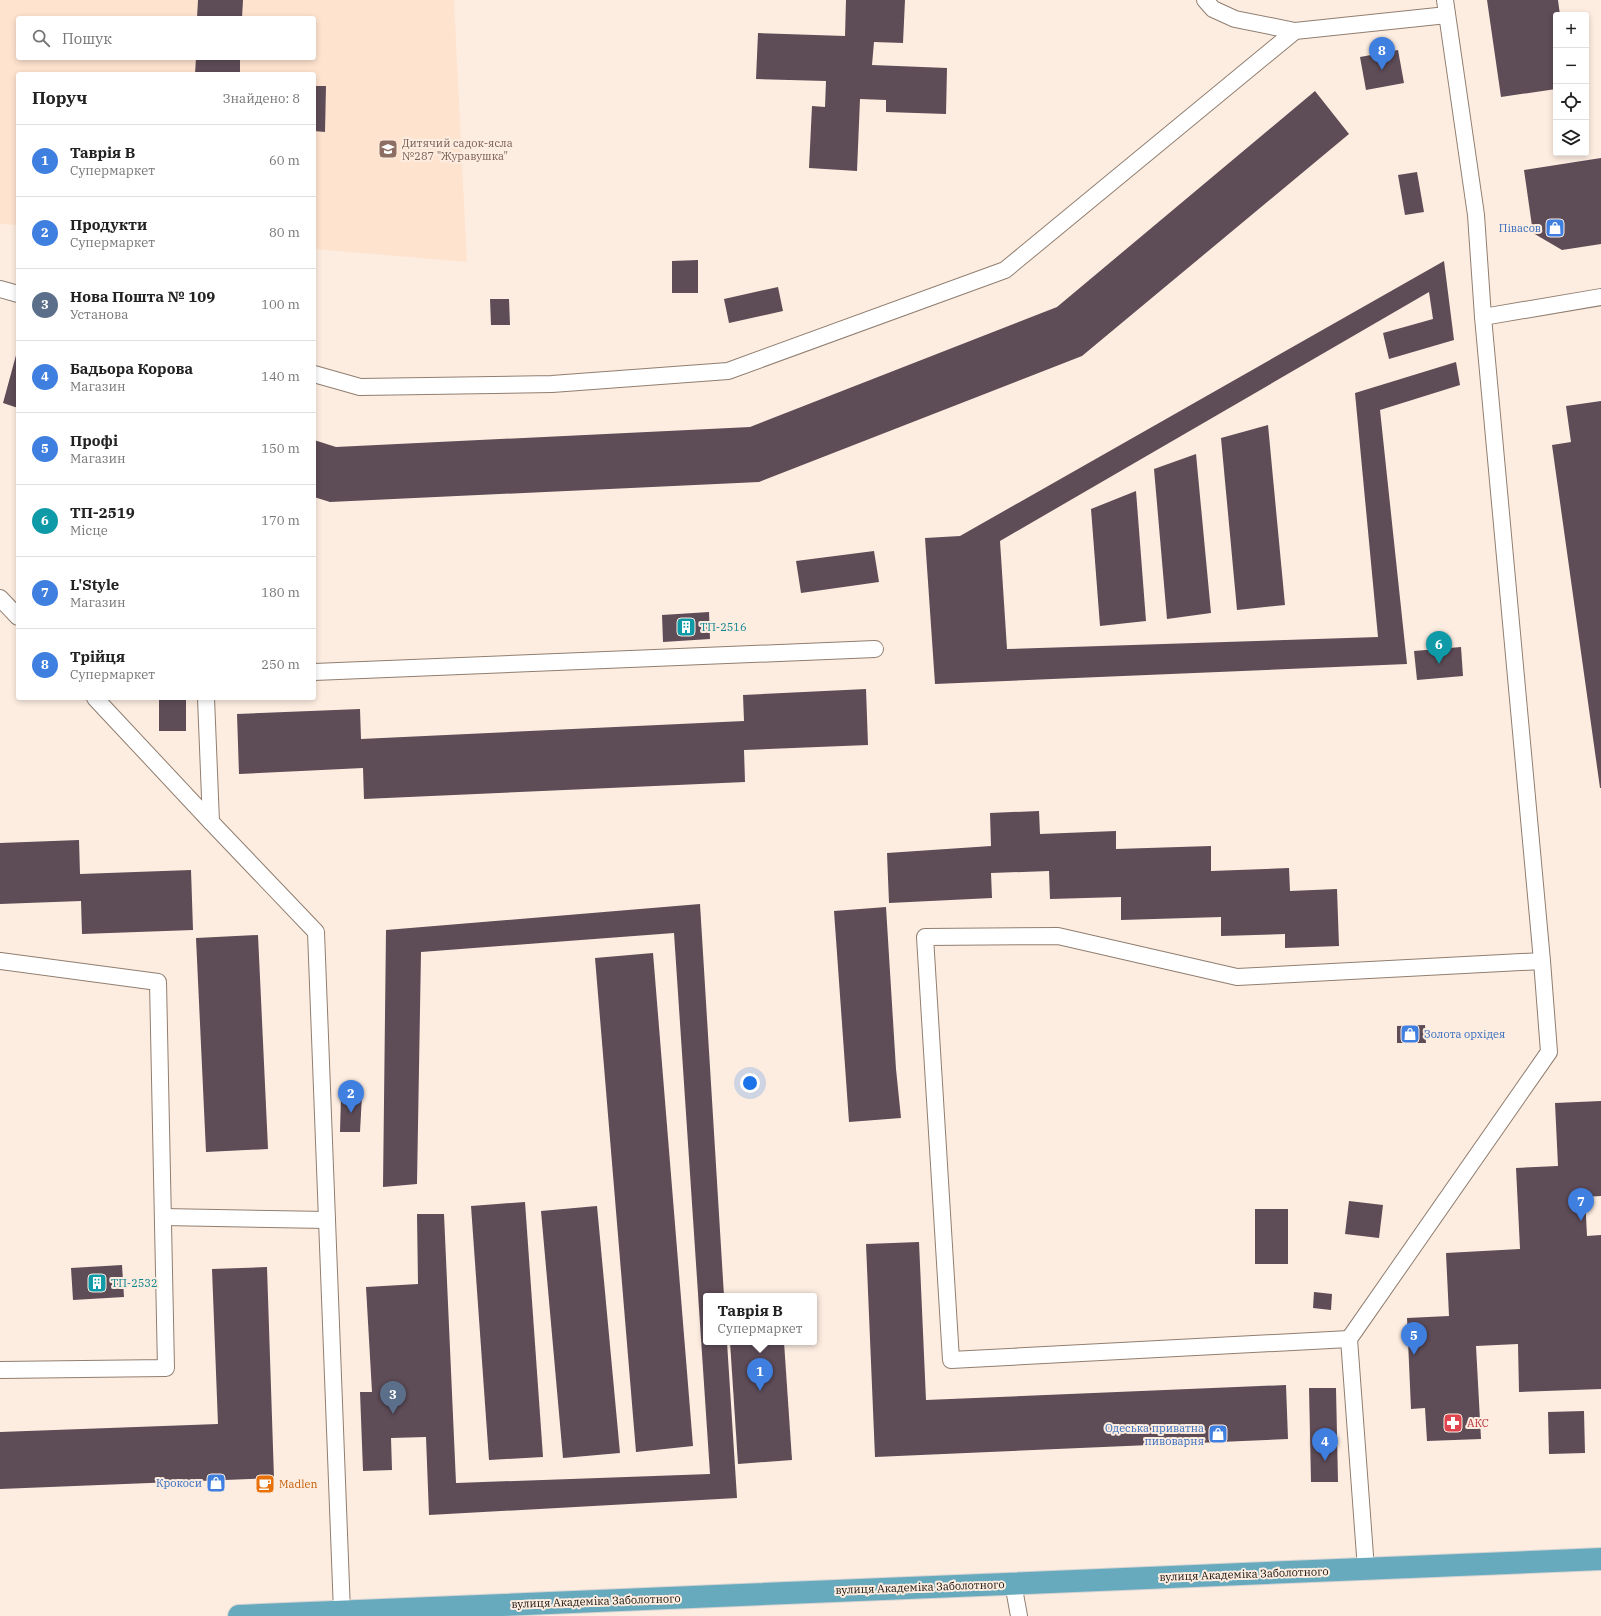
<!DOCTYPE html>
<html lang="uk">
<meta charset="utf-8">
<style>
body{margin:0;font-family:"IBM Plex Serif",serif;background:#f2f2f2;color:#222}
.controls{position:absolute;right:12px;top:12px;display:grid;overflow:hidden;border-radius:4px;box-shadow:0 2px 6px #0003}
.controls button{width:36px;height:36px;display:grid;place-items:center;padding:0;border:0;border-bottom:1px solid #e0e0e0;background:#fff;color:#222;font:20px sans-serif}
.you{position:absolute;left:750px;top:1083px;width:14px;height:14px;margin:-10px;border:3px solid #fff;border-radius:50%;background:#1a73e8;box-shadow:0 0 0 6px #1a73e833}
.badge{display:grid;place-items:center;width:26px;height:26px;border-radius:50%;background:#1a73e8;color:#fff;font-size:13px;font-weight:700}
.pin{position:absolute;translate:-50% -33px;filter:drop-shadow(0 1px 2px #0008)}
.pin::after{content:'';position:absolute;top:21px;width:14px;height:12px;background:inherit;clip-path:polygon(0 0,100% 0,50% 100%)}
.popup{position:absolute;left:703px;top:1293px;width:114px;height:52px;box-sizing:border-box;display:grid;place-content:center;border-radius:4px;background:#fff;filter:drop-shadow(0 1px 3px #0005);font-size:13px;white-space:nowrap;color:#767676}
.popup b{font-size:15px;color:#222}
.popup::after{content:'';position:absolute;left:50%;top:100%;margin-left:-8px;border:8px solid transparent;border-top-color:#fff}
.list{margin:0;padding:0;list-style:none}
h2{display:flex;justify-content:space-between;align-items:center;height:52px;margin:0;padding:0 16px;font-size:17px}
h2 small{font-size:13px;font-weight:400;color:#767676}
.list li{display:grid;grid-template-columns:26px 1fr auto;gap:12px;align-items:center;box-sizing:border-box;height:72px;padding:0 16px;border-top:1px solid #e0e0e0}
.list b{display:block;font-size:15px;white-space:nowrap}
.list p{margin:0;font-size:13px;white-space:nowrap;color:#767676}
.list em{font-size:13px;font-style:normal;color:#767676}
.icon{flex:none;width:22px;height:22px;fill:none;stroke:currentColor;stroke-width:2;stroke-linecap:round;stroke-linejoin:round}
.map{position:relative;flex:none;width:1601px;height:1616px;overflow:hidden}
.search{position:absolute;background:#fff;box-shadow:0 2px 6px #0003;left:16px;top:16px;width:300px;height:44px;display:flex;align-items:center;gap:10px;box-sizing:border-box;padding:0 14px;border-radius:4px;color:#767676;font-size:15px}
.panel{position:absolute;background:#fff;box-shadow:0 2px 6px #0003;left:16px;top:72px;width:300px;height:628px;border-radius:4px}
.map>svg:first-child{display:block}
</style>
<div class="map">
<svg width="1601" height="1616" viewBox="0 0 1601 1616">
<rect width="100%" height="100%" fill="#fdede1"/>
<path fill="#fee3cf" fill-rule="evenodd" d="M0,0H454L467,262L314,249V74H18V225L0,224ZM18,18H314V58H18Z"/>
<g fill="#5e4c57">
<path d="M198,0H243L242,18H197Z"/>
<path d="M846,0H905L903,43L874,42L872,65L947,68L946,114L886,112V100L860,99L857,171L809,168L812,106L825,107L826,81L756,79L758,33L845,36Z"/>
<path d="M1487,0H1558L1560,15H1556V89L1501,97Z"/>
<path d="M1398,50L1404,83L1366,90L1360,57Z"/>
<path d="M196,58H240V74H195Z"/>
<path d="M314,86H326L325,132L314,131Z"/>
<path d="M1315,91L1349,134L1082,356L759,482L330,502L314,497V440L336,447L750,427L1057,307Z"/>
<path d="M1601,158V244L1562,250L1533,233L1524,170Z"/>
<path d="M1417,172L1424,212L1405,215L1398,175Z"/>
<path d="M698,260V293H672V261Z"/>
<path d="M1444,261L1454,340L1389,359L1383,333L1433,319L1429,292L1000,541L1007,649L1378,637L1355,393L1456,362L1460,385L1380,410L1407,664L935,684L925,538L960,536Z"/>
<path d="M778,287L783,311L729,323L724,299Z"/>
<path d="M490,299H509L510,325H491Z"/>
<path d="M18,348V408L3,403Z"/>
<path d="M1601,401V788H1600L1552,445L1571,442L1566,406Z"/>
<path d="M1268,425L1285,605L1237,610L1221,438Z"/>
<path d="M1196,454L1211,613L1167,619L1154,469Z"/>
<path d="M1136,491L1146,621L1100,626L1091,509Z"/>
<path d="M874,551L879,582L801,593L796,561Z"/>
<path d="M709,612L710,639L663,642L662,615Z"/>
<path d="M1461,647L1463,676L1417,680L1414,651Z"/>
<path d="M866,689L868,745L744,750L745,782L364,799L363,768L239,774L237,714L360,709L361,739L744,721L743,695Z"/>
<rect x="159" y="698" width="27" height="33"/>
<path d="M1039,811L1040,834L1116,831V849L1211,846V871L1289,868L1290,891L1337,889L1339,946L1285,948V934L1221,936V917L1121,920V897L1050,899L1049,871L991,873L992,898L889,903L887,853L991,846L990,813Z"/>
<path d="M79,840L80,874L191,870L193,930L82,934L81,901L0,904V843Z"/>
<path d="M700,904L724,1296H706V1342H727L737,1498L429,1515L426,1437L391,1438L392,1470L363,1471L360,1392H372L366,1287L418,1284L417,1214H444L456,1483L710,1474L674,933L421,952L417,1184L383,1187L386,930Z"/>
<path d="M886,907L896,1069L901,1118L849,1122L834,911Z"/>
<path d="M258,935L268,1149L206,1152L196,938Z"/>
<path d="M653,953L693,1446L636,1452L595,958Z"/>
<path d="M1425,1025L1426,1043H1397V1026Z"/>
<path d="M341,1095H362L360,1132H340Z"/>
<path d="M1601,1101V1196L1585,1197L1587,1236L1601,1235V1389L1519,1392L1518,1344L1476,1346L1481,1439L1427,1441L1425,1408L1411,1409L1407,1318L1449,1316L1446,1253L1520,1249L1516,1168L1558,1166L1555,1103Z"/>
<path d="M1349,1201L1383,1205L1379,1238L1345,1234Z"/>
<path d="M525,1202L543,1457L489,1460L471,1206Z"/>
<path d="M597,1206L620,1453L563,1458L541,1211Z"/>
<rect x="1255" y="1209" width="33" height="55"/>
<path d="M919,1242L926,1400L1286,1385L1288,1439L875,1457L866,1244Z"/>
<path d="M122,1265L124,1297L73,1300L71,1268Z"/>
<path d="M267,1267L274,1478L0,1489V1432L218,1424L212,1269Z"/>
<path d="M1314,1292L1332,1294L1331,1310L1313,1308Z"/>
<path d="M730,1342H784L792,1460L738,1464Z"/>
<path d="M1309,1388H1336L1338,1482H1311Z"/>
<path d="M1584,1411L1585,1453L1549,1454L1548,1412Z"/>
</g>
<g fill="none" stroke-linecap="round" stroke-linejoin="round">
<defs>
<g id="service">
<path d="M1205,0L1213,9L1235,19L1295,31"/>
<path d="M0,289L18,294"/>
<path d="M1483,317L1601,297"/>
<path d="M314,374L360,387L552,384L728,371L1005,270L1295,31L1447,15"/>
<path d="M0,598L18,617"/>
<path d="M314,672L875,649"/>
<path d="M95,698L211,822"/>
<path d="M206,698L211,822L316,932L342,1612"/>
<path d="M0,961L158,982L166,1368L0,1370"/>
<path d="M163,1217L327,1220"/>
<path d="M1349,1339L951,1360L925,937L1058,936L1237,977L1542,961"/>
<path d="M1366,1569L1349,1339L1549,1052L1542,961L1483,317L1476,215L1445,0"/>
<path d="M1013,1583L1019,1616"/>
</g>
<path id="trunk" d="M239,1616L1601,1559"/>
</defs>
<use href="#service" stroke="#907e70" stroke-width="18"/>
<use href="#trunk" stroke="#d5d4d3" stroke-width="24"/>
<use href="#service" stroke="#fff" stroke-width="16"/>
<use href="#trunk" stroke="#67aabe" stroke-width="22"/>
</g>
<defs>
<symbol id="school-square" viewBox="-11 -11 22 22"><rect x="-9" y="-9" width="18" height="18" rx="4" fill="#8d6e63" stroke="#fdede1"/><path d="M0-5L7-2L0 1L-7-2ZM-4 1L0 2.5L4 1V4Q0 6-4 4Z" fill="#fff"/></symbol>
<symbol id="shop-square" viewBox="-11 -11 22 22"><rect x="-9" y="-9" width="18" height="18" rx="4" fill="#3f7fe0" stroke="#fdede1"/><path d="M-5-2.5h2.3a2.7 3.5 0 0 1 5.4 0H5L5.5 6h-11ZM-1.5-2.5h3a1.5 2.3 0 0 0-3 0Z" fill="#fff"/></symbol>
<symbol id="building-square" viewBox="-11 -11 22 22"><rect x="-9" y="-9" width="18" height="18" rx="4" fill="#0f9aa8" stroke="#fdede1"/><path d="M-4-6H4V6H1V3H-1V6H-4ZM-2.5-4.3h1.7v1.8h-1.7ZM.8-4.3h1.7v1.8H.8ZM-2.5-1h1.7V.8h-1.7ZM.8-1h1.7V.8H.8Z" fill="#fff"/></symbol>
<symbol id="pharmacy-square" viewBox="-11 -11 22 22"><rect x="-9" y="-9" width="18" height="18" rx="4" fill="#e0444e" stroke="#fdede1"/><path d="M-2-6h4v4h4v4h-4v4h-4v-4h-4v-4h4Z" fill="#fff"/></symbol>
<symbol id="cafe-square" viewBox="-11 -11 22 22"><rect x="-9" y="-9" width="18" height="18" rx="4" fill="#e8710a" stroke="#fdede1"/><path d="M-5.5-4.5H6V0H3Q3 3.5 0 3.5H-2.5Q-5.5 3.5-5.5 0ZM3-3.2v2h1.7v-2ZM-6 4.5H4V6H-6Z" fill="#fff"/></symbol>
</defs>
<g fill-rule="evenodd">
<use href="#school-square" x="377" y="138" width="22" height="22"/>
<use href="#shop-square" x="1544" y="217" width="22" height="22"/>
<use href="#building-square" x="675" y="616" width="22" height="22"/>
<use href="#shop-square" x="1399" y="1023" width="22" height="22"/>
<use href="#building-square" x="86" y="1272" width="22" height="22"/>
<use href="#pharmacy-square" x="1442" y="1412" width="22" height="22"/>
<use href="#shop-square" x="1207" y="1423" width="22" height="22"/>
<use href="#shop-square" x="205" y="1472" width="22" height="22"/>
<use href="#cafe-square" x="254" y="1473" width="22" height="22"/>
</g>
<g text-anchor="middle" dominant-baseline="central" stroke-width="4" stroke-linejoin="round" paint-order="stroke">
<g font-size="11" fill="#785e54" stroke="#fdede1" text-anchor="start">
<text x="402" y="143">Дитячий садок-ясла<tspan x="402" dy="13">№287 "Журавушка"</tspan></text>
</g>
<g font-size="11" fill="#366cbe" stroke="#fdede1" text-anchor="end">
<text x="1541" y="228">Півасов</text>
<text x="1424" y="1034" text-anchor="start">Золота орхідея</text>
<text x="1204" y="1428">Одеська приватна<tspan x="1204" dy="13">пивоварня</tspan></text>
<text x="202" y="1483">Крокоси</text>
</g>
<g font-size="11" fill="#0d838f" stroke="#fdede1" text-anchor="start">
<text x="700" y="627">ТП-2516</text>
<text x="111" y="1283">ТП-2532</text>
</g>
<g font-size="11" fill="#be3a42" stroke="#fdede1" text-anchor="start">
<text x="1467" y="1423">АКС</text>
</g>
<g font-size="11" fill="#c56008" stroke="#fdede1" text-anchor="start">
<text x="279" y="1484">Madlen</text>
</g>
<g font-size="11" fill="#16100a" stroke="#fdede1">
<text transform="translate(1244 1574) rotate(-2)">вулиця Академіка Заболотного</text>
<text transform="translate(920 1587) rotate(-2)">вулиця Академіка Заболотного</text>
<text transform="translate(596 1601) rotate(-2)">вулиця Академіка Заболотного</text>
</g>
</g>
</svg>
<div class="controls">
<button>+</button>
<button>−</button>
<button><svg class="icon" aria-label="locate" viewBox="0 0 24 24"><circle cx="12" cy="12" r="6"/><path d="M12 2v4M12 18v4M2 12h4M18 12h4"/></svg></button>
<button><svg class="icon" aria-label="layers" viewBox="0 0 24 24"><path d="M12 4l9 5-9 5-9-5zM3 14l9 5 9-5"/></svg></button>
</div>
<div class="you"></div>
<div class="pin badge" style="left:760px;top:1391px;background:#3f7fe0">1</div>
<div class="popup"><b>Таврія В</b>Супермаркет</div>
<div class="pin badge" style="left:351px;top:1113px;background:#3f7fe0">2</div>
<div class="pin badge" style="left:393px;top:1414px;background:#5c6f8a">3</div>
<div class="pin badge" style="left:1325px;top:1461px;background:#3f7fe0">4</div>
<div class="pin badge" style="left:1414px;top:1355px;background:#3f7fe0">5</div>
<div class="pin badge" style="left:1439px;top:664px;background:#0f9aa8">6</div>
<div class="pin badge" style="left:1581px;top:1221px;background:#3f7fe0">7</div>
<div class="pin badge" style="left:1382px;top:70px;background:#3f7fe0">8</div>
<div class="search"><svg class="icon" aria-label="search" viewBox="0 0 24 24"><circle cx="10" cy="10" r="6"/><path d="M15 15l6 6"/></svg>Пошук</div>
<section class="panel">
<h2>Поруч<small>Знайдено: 8</small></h2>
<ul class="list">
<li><span class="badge" style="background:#3f7fe0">1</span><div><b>Таврія В</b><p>Супермаркет</p></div><em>60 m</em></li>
<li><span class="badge" style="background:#3f7fe0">2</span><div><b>Продукти</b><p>Супермаркет</p></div><em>80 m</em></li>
<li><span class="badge" style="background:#5c6f8a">3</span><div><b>Нова Пошта № 109</b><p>Установа</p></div><em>100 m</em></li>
<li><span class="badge" style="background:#3f7fe0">4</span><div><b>Бадьора Корова</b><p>Магазин</p></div><em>140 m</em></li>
<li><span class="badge" style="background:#3f7fe0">5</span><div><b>Профі</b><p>Магазин</p></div><em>150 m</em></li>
<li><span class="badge" style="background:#0f9aa8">6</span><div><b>ТП-2519</b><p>Місце</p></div><em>170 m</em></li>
<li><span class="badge" style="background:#3f7fe0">7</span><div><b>L'Style</b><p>Магазин</p></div><em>180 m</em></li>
<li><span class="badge" style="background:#3f7fe0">8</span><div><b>Трійця</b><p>Супермаркет</p></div><em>250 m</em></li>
</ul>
</section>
</div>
